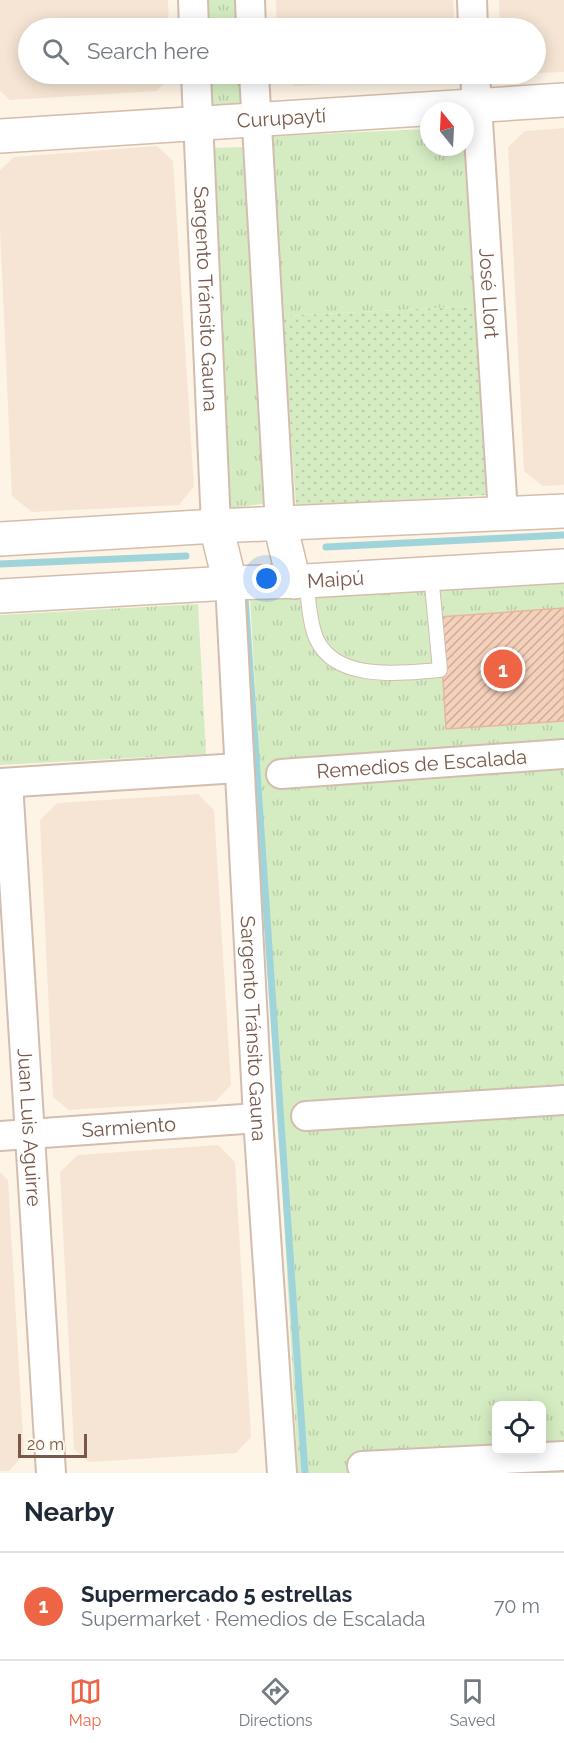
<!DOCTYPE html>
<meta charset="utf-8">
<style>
body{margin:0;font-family:Raleway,sans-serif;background:#f6f6f7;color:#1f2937}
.controls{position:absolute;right:18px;bottom:18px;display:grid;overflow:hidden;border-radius:9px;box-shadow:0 3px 15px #0003}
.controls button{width:54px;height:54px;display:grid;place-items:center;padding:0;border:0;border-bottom:2px solid #e0e1e3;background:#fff;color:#1f2937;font:30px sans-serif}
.compass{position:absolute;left:420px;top:102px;width:54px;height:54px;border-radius:50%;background:#fff;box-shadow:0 3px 15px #0003;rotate:342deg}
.scale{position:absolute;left:18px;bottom:15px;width:69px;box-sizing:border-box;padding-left:6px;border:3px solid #795849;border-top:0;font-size:16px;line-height:21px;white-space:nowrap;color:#795849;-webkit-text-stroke:4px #fff8ee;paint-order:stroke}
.you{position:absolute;left:267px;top:579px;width:21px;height:21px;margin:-15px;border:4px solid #fff;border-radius:50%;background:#1a73e8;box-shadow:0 0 0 9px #1a73e833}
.badge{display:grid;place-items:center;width:39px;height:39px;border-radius:50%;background:#ee6545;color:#fff;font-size:20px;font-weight:700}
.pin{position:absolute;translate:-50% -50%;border:3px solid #fff;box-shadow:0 2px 6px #0006}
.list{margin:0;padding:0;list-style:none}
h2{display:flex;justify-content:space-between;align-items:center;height:78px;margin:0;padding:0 24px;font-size:26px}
h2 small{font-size:20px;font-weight:400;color:#747a83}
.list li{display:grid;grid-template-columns:39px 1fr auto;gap:18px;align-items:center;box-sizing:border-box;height:108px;padding:0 24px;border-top:2px solid #e0e1e3}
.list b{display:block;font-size:22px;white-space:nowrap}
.list p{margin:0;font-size:20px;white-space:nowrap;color:#747a83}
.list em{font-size:20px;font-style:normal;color:#747a83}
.icon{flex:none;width:33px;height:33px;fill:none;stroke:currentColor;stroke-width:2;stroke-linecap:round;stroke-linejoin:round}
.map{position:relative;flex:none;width:564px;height:1473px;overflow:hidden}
.search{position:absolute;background:#fff;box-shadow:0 3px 15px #0003;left:18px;right:18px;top:18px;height:66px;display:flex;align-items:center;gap:15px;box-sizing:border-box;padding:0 21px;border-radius:33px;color:#747a83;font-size:22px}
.sheet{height:186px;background:#fff}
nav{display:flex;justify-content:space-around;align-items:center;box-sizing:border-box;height:84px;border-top:2px solid #e0e1e3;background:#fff;font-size:16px;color:#747a83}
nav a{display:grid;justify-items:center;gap:3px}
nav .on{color:#ee6545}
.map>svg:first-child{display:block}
</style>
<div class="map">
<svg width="564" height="1473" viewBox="0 0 564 1473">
<defs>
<pattern id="grass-tufts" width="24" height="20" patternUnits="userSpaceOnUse" patternTransform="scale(1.5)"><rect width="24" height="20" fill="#d5ecc3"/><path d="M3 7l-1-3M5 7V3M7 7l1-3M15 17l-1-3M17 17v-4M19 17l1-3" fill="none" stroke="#bacca9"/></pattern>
<pattern id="park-dots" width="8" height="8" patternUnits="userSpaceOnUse" patternTransform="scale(1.5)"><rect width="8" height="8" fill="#d5ecc3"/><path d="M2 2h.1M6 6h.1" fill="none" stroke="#bacca9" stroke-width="1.8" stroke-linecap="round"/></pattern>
<pattern id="building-hatch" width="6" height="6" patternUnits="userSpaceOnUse" patternTransform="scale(1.5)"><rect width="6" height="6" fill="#f5d1bc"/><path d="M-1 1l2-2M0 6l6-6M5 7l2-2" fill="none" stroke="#cbac9b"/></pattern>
</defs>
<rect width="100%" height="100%" fill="#fdf4e6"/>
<g fill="#f6e5d4">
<path d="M0,0H168L169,28H28V74H172L157,91L10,100L0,91Z"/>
<path d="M276,0H453L455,28H277Z"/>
<path d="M499,0H564V72L536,73V28H500Z"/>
<path d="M280,74H445L442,77L295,86Z"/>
<path d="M564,128V485L543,486L524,471L508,147L525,131Z"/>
<path d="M157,146L173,161L194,486L179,505L32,512L12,496L0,228V170L14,157Z"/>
<path d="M198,794L214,810L231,1085L216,1101L69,1110L53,1097L40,820L57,803Z"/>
<path d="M218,1145L235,1162L251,1437L236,1453L89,1462L74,1449L60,1172L78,1155Z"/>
<path d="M0,1172L8,1180L24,1454L9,1471H0Z"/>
</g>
<g fill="url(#grass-tufts)" fill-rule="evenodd">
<path d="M206,0H237L239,28H207Z"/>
<path d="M210,74H242L245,107L212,110Z"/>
<path d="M429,129V147H465L475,306L283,316L272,136Z"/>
<path d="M247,147L267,503L229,509L207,148Z"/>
<path d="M564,580V1473H298L250,598ZM496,1406H542V1450H496Z"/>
<path d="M198,604L206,754L0,765V615Z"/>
</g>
<path fill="url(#park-dots)" d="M475,306L487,495L296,507L283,316Z"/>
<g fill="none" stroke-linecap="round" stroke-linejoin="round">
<g stroke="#9fd4db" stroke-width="7">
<path d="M326,547L564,535"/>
<path d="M0,564L186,556"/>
<path d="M245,597L305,1473"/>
</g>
</g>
<path fill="url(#building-hatch)" stroke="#e8b69c" stroke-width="1.5" d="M564,608V721L446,729L439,617Z"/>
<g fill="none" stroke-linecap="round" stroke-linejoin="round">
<defs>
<path id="lane" d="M306,581C309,600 309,623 317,640C337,682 402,673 440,670L431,574"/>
<g id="street">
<path d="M193,0L194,28"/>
<path d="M250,0L251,28"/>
<path d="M472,0L473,28"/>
<path id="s1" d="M196,74L216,526"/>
<path d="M254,74L280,524"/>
<path id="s2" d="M475,74L503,513"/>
<path id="s3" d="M230,583L258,1118L282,1473"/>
<path id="s4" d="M281,774L564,754"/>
<path d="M0,783L239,768"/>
<path id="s5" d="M8,783L51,1473"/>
<path d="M306,1116L564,1100"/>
<path id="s6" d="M0,1136L258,1118"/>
<path d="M362,1466L564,1456"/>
</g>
<g id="secondary">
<path id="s7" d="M0,136L564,100"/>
<path d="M280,524L294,582"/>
<path d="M216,526L230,583"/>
<path d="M0,539L216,526L564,511"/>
<path id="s8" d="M0,596L230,583L306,581L564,566"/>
</g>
</defs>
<use href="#lane" stroke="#d3bdae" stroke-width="16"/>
<use href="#street" stroke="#d3bdae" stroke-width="32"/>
<use href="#secondary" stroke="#d6bdab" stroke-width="36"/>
<use href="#lane" stroke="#fff" stroke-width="14"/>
<use href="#street" stroke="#fff" stroke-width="28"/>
<use href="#secondary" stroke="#fff" stroke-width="33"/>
</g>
<g text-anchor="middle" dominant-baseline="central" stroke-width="6" stroke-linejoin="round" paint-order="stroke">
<g font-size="20" fill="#795849" stroke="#fff8ee">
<text stroke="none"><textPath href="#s7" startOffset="282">Curupaytí</textPath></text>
<text stroke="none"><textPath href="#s2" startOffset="220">José Llort</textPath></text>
<text stroke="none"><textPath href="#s1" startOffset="225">Sargento Tránsito Gauna</textPath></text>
<text stroke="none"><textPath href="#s8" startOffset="336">Maipú</textPath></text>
<text stroke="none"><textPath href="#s4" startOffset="141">Remedios de Escalada</textPath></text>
<text stroke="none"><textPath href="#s3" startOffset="446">Sargento Tránsito Gauna</textPath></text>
<text stroke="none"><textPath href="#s6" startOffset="129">Sarmiento</textPath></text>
<text stroke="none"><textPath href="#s5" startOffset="345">Juan Luis Aguirre</textPath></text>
</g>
</g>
</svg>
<div class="controls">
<button><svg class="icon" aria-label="locate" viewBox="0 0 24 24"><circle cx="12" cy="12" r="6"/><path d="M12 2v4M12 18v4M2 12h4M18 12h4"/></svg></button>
</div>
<svg class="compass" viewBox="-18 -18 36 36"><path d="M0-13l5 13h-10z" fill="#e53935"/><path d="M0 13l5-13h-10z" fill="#747a83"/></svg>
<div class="scale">20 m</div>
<div class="you"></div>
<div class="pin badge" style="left:503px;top:669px">1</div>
<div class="search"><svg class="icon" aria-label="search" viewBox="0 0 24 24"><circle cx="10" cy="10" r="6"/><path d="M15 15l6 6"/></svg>Search here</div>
</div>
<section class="sheet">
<h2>Nearby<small></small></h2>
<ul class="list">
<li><span class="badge">1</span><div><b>Supermercado 5 estrellas</b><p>Supermarket · Remedios de Escalada</p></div><em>70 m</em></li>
</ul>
</section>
<nav>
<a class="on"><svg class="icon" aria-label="map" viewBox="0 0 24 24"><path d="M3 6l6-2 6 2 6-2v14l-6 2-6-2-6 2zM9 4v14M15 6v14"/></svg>Map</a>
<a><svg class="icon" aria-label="directions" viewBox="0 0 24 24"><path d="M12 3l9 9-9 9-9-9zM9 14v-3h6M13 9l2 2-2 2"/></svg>Directions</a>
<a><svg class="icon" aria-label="saved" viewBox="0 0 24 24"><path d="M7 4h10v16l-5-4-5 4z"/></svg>Saved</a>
</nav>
